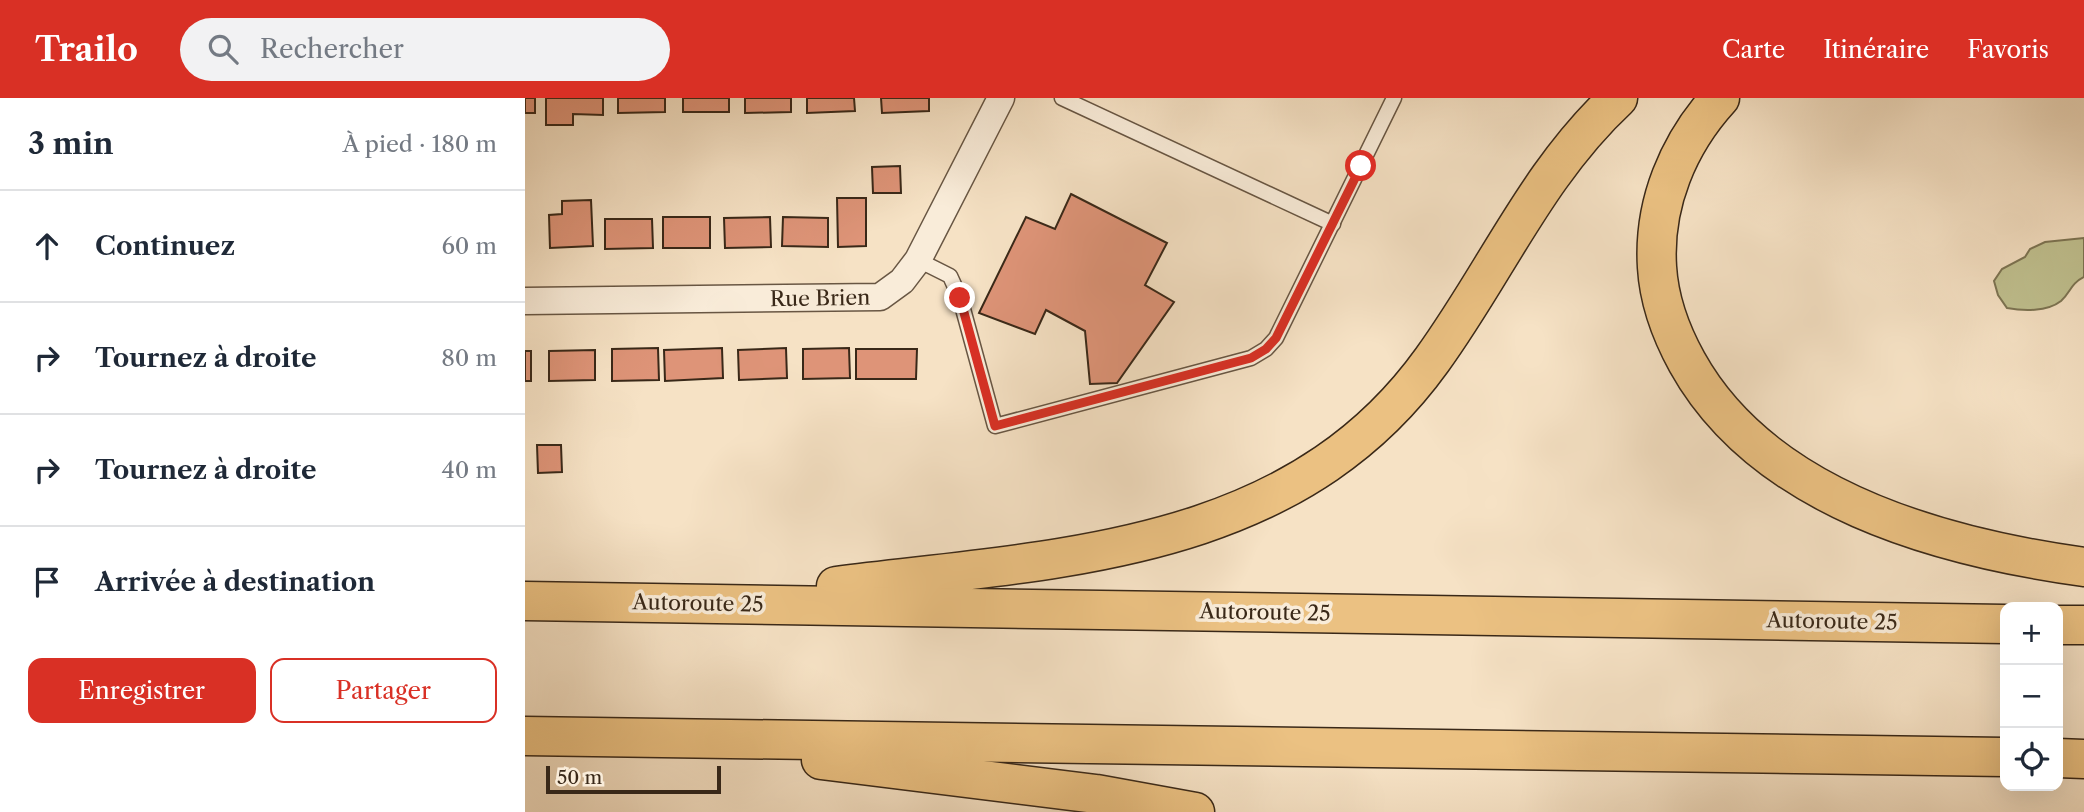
<!DOCTYPE html>
<html lang="fr">
<meta charset="utf-8">
<style>
body{margin:0;font-family:"Libre Caslon Text",serif;background:#f2f2f3;color:#1f2937}
.controls{position:absolute;right:21px;bottom:21px;display:grid;overflow:hidden;border-radius:14px;box-shadow:0 7px 28px #0002}
.controls button{width:63px;height:63px;display:grid;place-items:center;padding:0;border:0;border-bottom:2px solid #e0e1e3;background:#fff;color:#1f2937;font:35px sans-serif}
.scale{position:absolute;left:21px;bottom:18px;width:175px;box-sizing:border-box;padding-left:7px;border:4px solid #392818;border-top:0;font-size:19px;line-height:24px;white-space:nowrap;color:#392818;-webkit-text-stroke:5px #f9ecd9;paint-order:stroke}
.stop{position:absolute;width:21px;height:21px;margin:-16px;border:5px solid #d93025;border-radius:50%;background:#fff}
.stop.end{background:#d93025;border-color:#fff;box-shadow:0 2px 7px #0008}
.list{margin:0;padding:0;list-style:none}
h2{display:flex;justify-content:space-between;align-items:center;height:91px;margin:0;padding:0 28px;font-size:30px}
h2 small{font-size:23px;font-weight:400;color:#747a83}
.list li{display:grid;grid-template-columns:46px 1fr auto;gap:21px;align-items:center;box-sizing:border-box;height:112px;padding:0 28px;border-top:2px solid #e0e1e3}
.list b{display:block;font-size:26px;white-space:nowrap}
.list em{font-size:23px;font-style:normal;color:#747a83}
.actions{display:flex;gap:14px;padding:21px 28px}
.actions a{flex:1;padding:16px 0;border:2px solid #d93025;border-radius:14px;text-align:center;font-size:24px;color:#d93025}
.actions .main{background:#d93025;color:#fff}
.icon{flex:none;width:38px;height:38px;fill:none;stroke:currentColor;stroke-width:2;stroke-linecap:round;stroke-linejoin:round}
.map{position:relative;flex:none;width:1559px;height:714px;overflow:hidden}
header{display:flex;align-items:center;gap:42px;box-sizing:border-box;height:98px;padding:0 35px;background:#d93025;color:#fff}
header strong{font-size:33px}
nav{display:flex;gap:38px;margin-inline-start:auto;font-size:24px}
.search{width:490px;height:63px;background:#f2f2f3;display:flex;align-items:center;gap:18px;box-sizing:border-box;padding:0 24px;border-radius:38px;color:#747a83;font-size:26px}
main{display:flex}
aside{flex:1;background:#fff}
.map>svg:first-child{display:block}
</style>
<header>
<strong>Trailo</strong>
<div class="search"><svg class="icon" aria-label="search" viewBox="0 0 24 24"><circle cx="10" cy="10" r="6"/><path d="M15 15l6 6"/></svg>Rechercher</div>
<nav><a>Carte</a><a>Itinéraire</a><a>Favoris</a></nav>
</header>
<main>
<aside>
<h2>3 min<small>À pied · 180 m</small></h2>
<ul class="list">
<li><svg class="icon" aria-label="ahead" viewBox="0 0 24 24"><path d="M12 20V5M6 11l6-6 6 6"/></svg><div><b>Continuez</b></div><em>60 m</em></li>
<li><svg class="icon" aria-label="right" viewBox="0 0 24 24"><path d="M7 20v-9h11M14 6l5 5-5 5"/></svg><div><b>Tournez à droite</b></div><em>80 m</em></li>
<li><svg class="icon" aria-label="right" viewBox="0 0 24 24"><path d="M7 20v-9h11M14 6l5 5-5 5"/></svg><div><b>Tournez à droite</b></div><em>40 m</em></li>
<li><svg class="icon" aria-label="arrive" viewBox="0 0 24 24"><path d="M6 21V4h12l-3 4 3 4H6"/></svg><div><b>Arrivée à destination</b></div></li>
</ul>
<div class="actions"><a class="main">Enregistrer</a><a>Partager</a></div>
</aside>
<div class="map">
<svg width="1559" height="714" viewBox="0 0 1559 714">
<rect width="100%" height="100%" fill="#f6e2c5"/>
<filter id="stains"><feTurbulence type="fractalNoise" baseFrequency=".00286" numOctaves="4"/><feColorMatrix values="0 0 0 0 .2 0 0 0 0 .09 0 0 0 0 .02 0 0 0 .5 -.17"/></filter>
<radialGradient id="worn" r=".72"><stop offset=".6" stop-color="#630" stop-opacity="0"/><stop offset="1" stop-color="#630" stop-opacity=".3"/></radialGradient>
<path fill="#c1c291" stroke="#7d7554" stroke-width="2" d="M1559,140V179C1545,186 1546,194 1536,203C1522,214 1498,213 1482,210L1473,197L1469,183L1477,171L1500,159L1505,151L1520,144Z"/>
<g fill="#de9478" stroke="#392818" stroke-width="2">
<rect x="0" y="0" width="10" height="15"/>
<path d="M21,0H78V17L48,16V27H21Z"/>
<path d="M93,0H140V14L93,15Z"/>
<rect x="158" y="0" width="46" height="14"/>
<path d="M220,0H266V14L220,15Z"/>
<path d="M282,0H329L330,13L282,15Z"/>
<path d="M356,0H404V13L357,15Z"/>
<path d="M375,68L376,95H348L347,69Z"/>
<path d="M546,96L642,145L620,187L649,204L592,285L565,286L560,233L521,212L510,236L454,215L501,119L530,131Z"/>
<path d="M312,100H341V148L313,149Z"/>
<path d="M66,102L68,148L25,150L24,117L37,116V103Z"/>
<rect x="138" y="119" width="47" height="31"/>
<path d="M245,119L246,149L200,150L199,120Z"/>
<path d="M258,119L303,120V149L257,148Z"/>
<path d="M80,121H127L128,150L80,151Z"/>
<path d="M133,250L134,282L87,283V251Z"/>
<path d="M197,250L198,280L140,283L139,252Z"/>
<path d="M261,250L262,280L214,282L213,252Z"/>
<path d="M324,250L325,280L278,281V251Z"/>
<path d="M331,251H392L391,281H331Z"/>
<path d="M70,252V282L24,283V253Z"/>
<rect x="0" y="253" width="6" height="30"/>
<path d="M12,347H36L37,374L13,375Z"/>
</g>
<g fill="none" stroke-linecap="round" stroke-linejoin="round">
<defs>
<g id="service">
<path d="M537,0L808,126"/>
<path d="M393,162L425,178L435,200L470,328L726,260L741,251L751,240L869,0"/>
</g>
<path id="minor" d="M0,203L355,199L377,183L393,162L476,0"/>
<g id="motorway">
<path d="M1195,0C1153,46 1128,106 1132,169C1134,203 1146,235 1162,264C1238,401 1415,449 1559,469"/>
<path d="M311,488C529,460 766,458 907,262C971,174 1012,75 1093,0"/>
<path d="M0,503L1480,526"/>
<path d="M1533,527H1559"/>
<path d="M0,638L1480,659"/>
<path d="M1533,660L1559,661"/>
<path d="M296,662L571,696L670,714"/>
</g>
</defs>
<use href="#service" stroke="#685643" stroke-width="17"/>
<use href="#minor" stroke="#685643" stroke-width="29"/>
<use href="#motorway" stroke="#392818" stroke-width="41"/>
<use href="#service" stroke="#f9ecd9" stroke-width="14"/>
<use href="#minor" stroke="#f9ecd9" stroke-width="26"/>
<use href="#motorway" stroke="#ebc182" stroke-width="38"/>
</g>
<g fill="none" stroke-linecap="round" stroke-linejoin="round">
<path stroke="#d93025" stroke-width="9" d="M435,200L470,328L726,260L741,251L751,240L836,68"/>
</g>
<g text-anchor="middle" dominant-baseline="central" stroke-width="7" stroke-linejoin="round" paint-order="stroke">
<g font-size="21" fill="#392818" stroke="#f9ecd9">
<text transform="translate(295 200) rotate(-1)">Rue Brien</text>
<text transform="translate(173 505) rotate(1)">Autoroute 25</text>
<text transform="translate(740 514) rotate(1)">Autoroute 25</text>
<text transform="translate(1307 523) rotate(1)">Autoroute 25</text>
</g>
</g>
<rect width="100%" height="100%" filter="url(#stains)"/>
<rect width="100%" height="100%" fill="url(#worn)"/>
</svg>
<div class="controls">
<button>+</button>
<button>−</button>
<button><svg class="icon" aria-label="locate" viewBox="0 0 24 24"><circle cx="12" cy="12" r="6"/><path d="M12 2v4M12 18v4M2 12h4M18 12h4"/></svg></button>
</div>
<div class="scale">50 m</div>
<div class="stop" style="left:836px;top:68px"></div>
<div class="stop end" style="left:435px;top:200px"></div>
</div>
</main>
